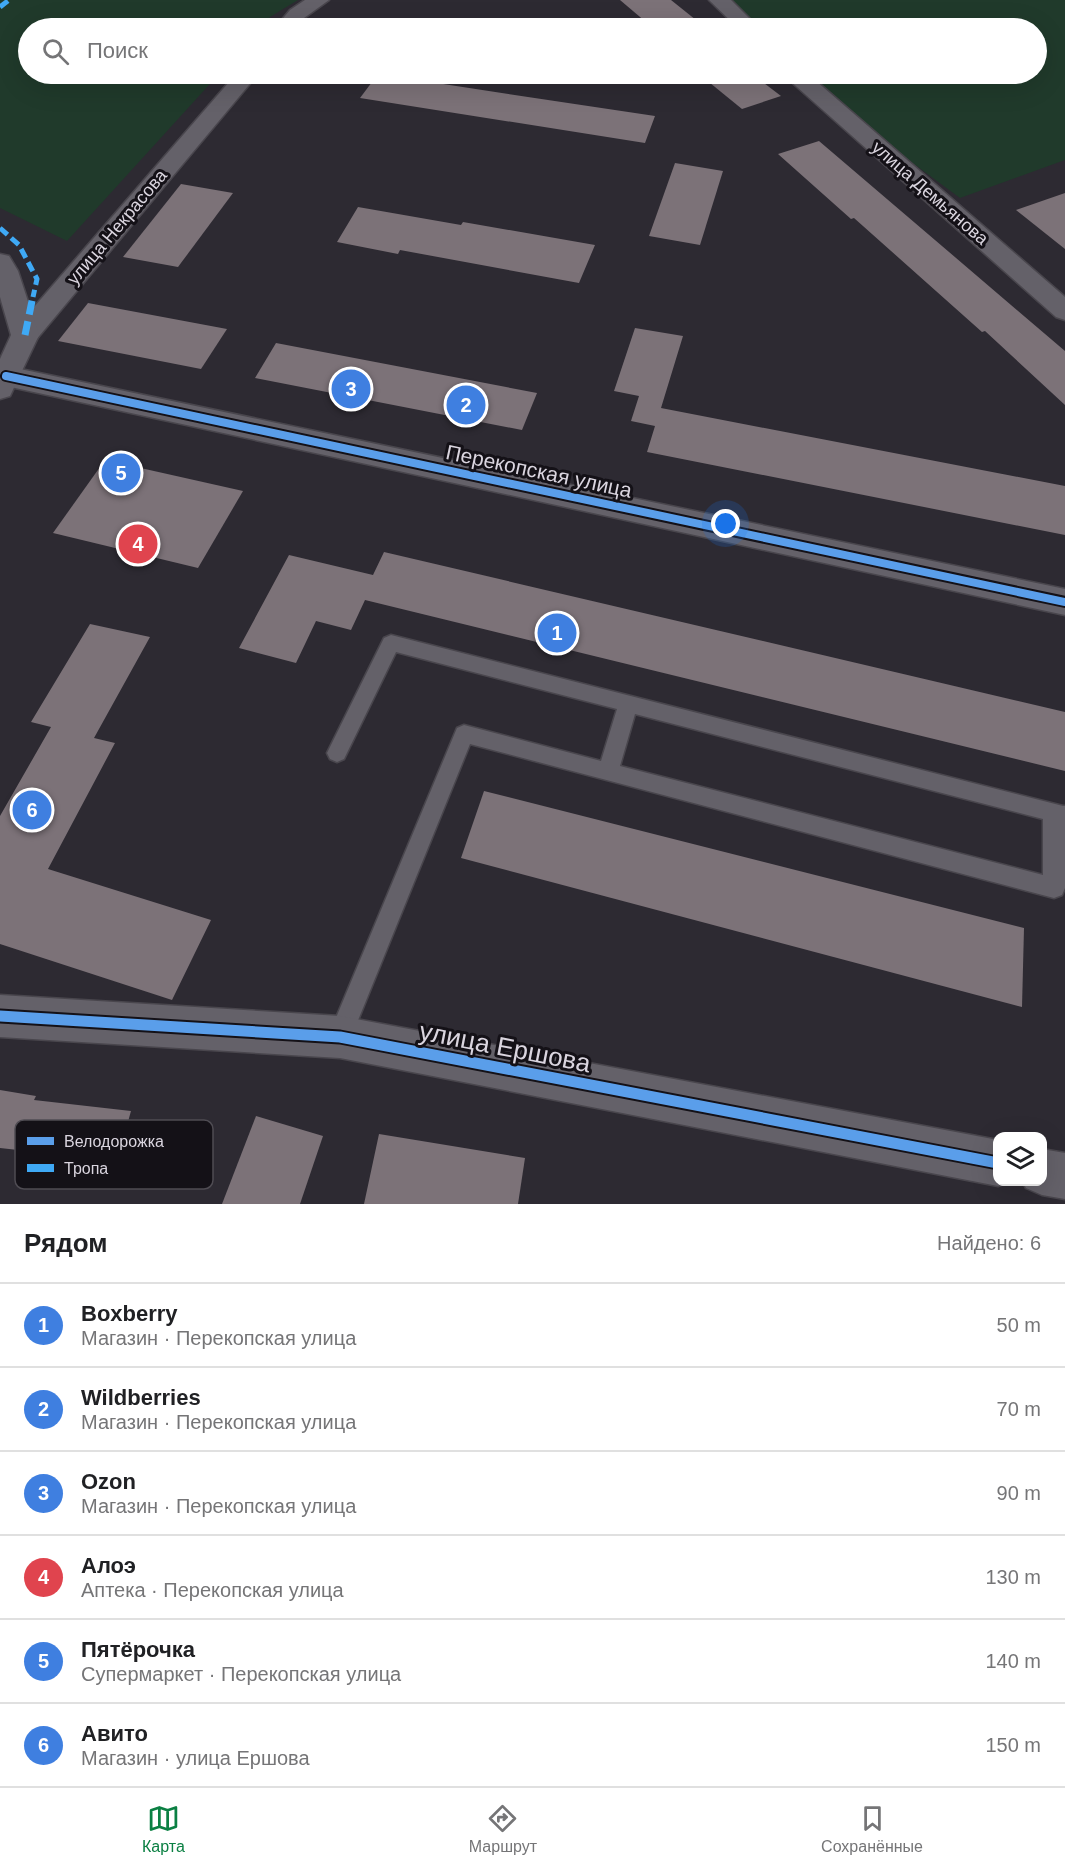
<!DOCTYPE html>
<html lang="ru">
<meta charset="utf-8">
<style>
body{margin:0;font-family:Helvetica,sans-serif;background:#f6f6f6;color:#202124}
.controls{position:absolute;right:18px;bottom:18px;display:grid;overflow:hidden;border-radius:12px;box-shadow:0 6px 24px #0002}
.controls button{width:54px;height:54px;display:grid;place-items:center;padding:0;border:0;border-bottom:2px solid #e0e0e0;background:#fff;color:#202124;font:30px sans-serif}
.you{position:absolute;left:726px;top:524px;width:21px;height:21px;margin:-15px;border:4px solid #fff;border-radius:50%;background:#1a73e8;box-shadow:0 0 0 9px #1a73e833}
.badge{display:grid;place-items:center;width:39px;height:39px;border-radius:50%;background:#0b8043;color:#fff;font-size:20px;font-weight:700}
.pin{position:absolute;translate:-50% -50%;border:3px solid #fff;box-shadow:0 2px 6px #0006}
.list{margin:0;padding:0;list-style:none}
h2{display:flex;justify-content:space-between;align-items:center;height:78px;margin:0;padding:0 24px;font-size:26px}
h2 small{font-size:20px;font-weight:400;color:#757577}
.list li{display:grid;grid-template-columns:39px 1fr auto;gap:18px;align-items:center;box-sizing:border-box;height:84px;padding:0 24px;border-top:2px solid #e0e0e0}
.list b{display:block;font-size:22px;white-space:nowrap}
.list p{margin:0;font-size:20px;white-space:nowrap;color:#757577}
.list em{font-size:20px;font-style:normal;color:#757577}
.icon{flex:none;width:33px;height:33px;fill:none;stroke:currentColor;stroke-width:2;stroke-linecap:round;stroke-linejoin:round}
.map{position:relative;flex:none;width:1065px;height:1204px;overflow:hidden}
.search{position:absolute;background:#fff;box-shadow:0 6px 24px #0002;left:18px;right:18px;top:18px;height:66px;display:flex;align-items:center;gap:15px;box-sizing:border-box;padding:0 21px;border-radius:33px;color:#757577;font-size:22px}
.sheet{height:582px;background:#fff}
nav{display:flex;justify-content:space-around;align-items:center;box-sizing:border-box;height:84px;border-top:2px solid #e0e0e0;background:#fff;font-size:16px;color:#757577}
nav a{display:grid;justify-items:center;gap:3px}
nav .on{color:#0b8043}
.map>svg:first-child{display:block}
</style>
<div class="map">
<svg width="1065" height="1204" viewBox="0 0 1065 1204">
<rect width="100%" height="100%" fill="#2d2a32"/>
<g fill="#203a2b">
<path d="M0,0H298L270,17L260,28H28V74H219L67,241L0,208Z"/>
<path d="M731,0H1065V160L960,198L811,88L798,74H1036V28H757Z"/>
</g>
<g fill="#7c7278">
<path d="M620,0H671L696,20L665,28H653Z"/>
<path d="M313,18L357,24L353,28H304Z"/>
<path d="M269,74H320L314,82L268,75Z"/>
<path d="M378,74L528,97L655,116L645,143L360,98Z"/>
<path d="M699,74H752L781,96L742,109Z"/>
<path d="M819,141L1065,351V405L985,331L982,332L854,218L851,219L778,154Z"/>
<path d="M675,163L723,171L700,245L649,236Z"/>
<path d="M181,184L233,193L178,267L123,257Z"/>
<path d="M1065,193V249L1016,210Z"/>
<path d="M358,207L461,225L463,222L595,245L579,283L400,250L398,254L337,242Z"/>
<path d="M88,303L227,329L201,369L58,341Z"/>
<path d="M635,328L683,336L661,408L1065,486V535L647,452L655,426L631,421L639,396L614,391Z"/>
<path d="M276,343L537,393L522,430L255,378Z"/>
<path d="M105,460L243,491L198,568L53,533Z"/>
<path d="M384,552L1065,712V771L365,600L351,630L316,621L296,663L239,648L289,555L373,575Z"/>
<path d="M90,624L150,637L94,738L115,743L48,869L211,920L172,1000L0,944V816L51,727L31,722Z"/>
<path d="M484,791L1024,928L1022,1007L461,858Z"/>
<path d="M0,1090L36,1096L34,1100L131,1111L117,1161L0,1148Z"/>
<path d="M256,1116L323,1136L300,1204H222Z"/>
<path d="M379,1134L525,1158L518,1204H364Z"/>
</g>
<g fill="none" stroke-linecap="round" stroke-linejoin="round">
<defs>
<path id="service" d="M391,635L1063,806H1065V888L1062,895L1054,898L470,744L348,1045L340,1049L332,1045L328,1037L457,728L464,725L601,761L617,709L396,652L344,759L337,762L330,759L327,753L330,747L384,638ZM635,714L1043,819V875L620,766Z"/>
<g id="minor">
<path d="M305,0H329L304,18L296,28H275L290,10Z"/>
<path d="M709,0H731L759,28H738Z"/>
<path d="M236,74H258L35,341L25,344L15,341L11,335L15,329Z"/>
<path d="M786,74H808L1065,297V320L1056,317L788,79Z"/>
<path d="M6,366L1065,589V615L6,386L0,384V368Z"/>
<path d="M0,995L340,1016L998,1140V1182H1008L998,1186L340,1058L0,1037Z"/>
<path d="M1042,1149L1065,1153V1199L1042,1195L1026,1188L1023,1182H1042Z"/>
</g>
<path id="tertiary" d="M0,254L9,256L18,271L39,335L10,396L0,399V359L11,335L0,297Z"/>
</defs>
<use href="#service" stroke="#49464d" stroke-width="3"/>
<use href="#minor" stroke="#49464d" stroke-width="3"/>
<use href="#tertiary" stroke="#49464d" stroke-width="3"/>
<use href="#service" fill="#646169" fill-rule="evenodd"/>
<use href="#minor" fill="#646169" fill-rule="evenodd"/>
<use href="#tertiary" fill="#646169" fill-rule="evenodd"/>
<g stroke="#3fa9f5" stroke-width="5" stroke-dasharray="10 5" stroke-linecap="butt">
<path d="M0,7L9,0"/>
<path d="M0,228L19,245L37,279L33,297"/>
</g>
<path stroke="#3fa9f5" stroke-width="7" stroke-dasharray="14 7" stroke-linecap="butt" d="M25,335L33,296"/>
<defs>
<path id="cycleway-far1" d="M6,376L1065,602"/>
<path id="cycleway" d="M0,1016L340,1037L998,1163"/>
</defs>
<use href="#cycleway-far1" stroke="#141117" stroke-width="12"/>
<use href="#cycleway" stroke="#141117" stroke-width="15"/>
<use href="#cycleway-far1" stroke="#5a9eea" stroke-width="8"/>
<use href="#cycleway" stroke="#5a9eea" stroke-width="11"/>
</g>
<g text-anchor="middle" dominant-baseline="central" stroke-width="6" stroke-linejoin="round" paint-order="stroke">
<g font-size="18" fill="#dad5df" stroke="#141117">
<text transform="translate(930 193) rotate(41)">улица Демьянова</text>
<text transform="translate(117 227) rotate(-50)">улица Некрасова</text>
</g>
<g font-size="21" fill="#dad5df" stroke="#141117">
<text transform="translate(539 471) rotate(12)">Перекопская улица</text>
</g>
<g font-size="26" fill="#dad5df" stroke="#141117">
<text transform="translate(505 1047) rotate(11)">улица Ершова</text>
</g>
</g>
<rect x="15" y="1120" width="198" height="69" rx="9" fill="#141117" stroke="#4f4c53" stroke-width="1.5"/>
<rect x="27" y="1137" width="27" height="8" fill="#5a9eea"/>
<rect x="27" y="1164" width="27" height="8" fill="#3fa9f5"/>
<g font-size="16" fill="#dad5df">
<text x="64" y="1147">Велодорожка</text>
<text x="64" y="1174">Тропа</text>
</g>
</svg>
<div class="controls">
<button><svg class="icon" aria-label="layers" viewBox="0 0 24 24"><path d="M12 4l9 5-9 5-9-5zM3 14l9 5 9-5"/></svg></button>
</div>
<div class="you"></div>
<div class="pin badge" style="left:557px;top:633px;background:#3f7fe0">1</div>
<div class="pin badge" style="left:466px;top:405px;background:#3f7fe0">2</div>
<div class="pin badge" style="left:351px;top:389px;background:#3f7fe0">3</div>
<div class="pin badge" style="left:138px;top:544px;background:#e0444e">4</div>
<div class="pin badge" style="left:121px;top:473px;background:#3f7fe0">5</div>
<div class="pin badge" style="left:32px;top:810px;background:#3f7fe0">6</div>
<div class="search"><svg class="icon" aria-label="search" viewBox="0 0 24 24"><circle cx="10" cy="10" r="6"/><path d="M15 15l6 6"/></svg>Поиск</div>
</div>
<section class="sheet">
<h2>Рядом<small>Найдено: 6</small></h2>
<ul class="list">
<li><span class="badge" style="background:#3f7fe0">1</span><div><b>Boxberry</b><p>Магазин · Перекопская улица</p></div><em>50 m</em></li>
<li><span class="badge" style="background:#3f7fe0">2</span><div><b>Wildberries</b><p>Магазин · Перекопская улица</p></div><em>70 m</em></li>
<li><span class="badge" style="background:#3f7fe0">3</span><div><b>Ozon</b><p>Магазин · Перекопская улица</p></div><em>90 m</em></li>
<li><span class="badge" style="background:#e0444e">4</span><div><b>Алоэ</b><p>Аптека · Перекопская улица</p></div><em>130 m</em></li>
<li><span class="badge" style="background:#3f7fe0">5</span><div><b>Пятёрочка</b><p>Супермаркет · Перекопская улица</p></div><em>140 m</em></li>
<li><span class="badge" style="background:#3f7fe0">6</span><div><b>Авито</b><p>Магазин · улица Ершова</p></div><em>150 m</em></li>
</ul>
</section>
<nav>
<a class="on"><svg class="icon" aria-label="map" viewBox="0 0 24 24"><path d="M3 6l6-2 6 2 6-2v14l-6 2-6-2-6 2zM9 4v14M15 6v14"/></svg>Карта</a>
<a><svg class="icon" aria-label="directions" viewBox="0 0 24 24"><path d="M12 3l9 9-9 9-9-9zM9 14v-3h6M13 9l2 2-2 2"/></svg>Маршрут</a>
<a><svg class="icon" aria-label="saved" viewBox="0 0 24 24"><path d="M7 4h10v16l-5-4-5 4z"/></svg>Сохранённые</a>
</nav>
